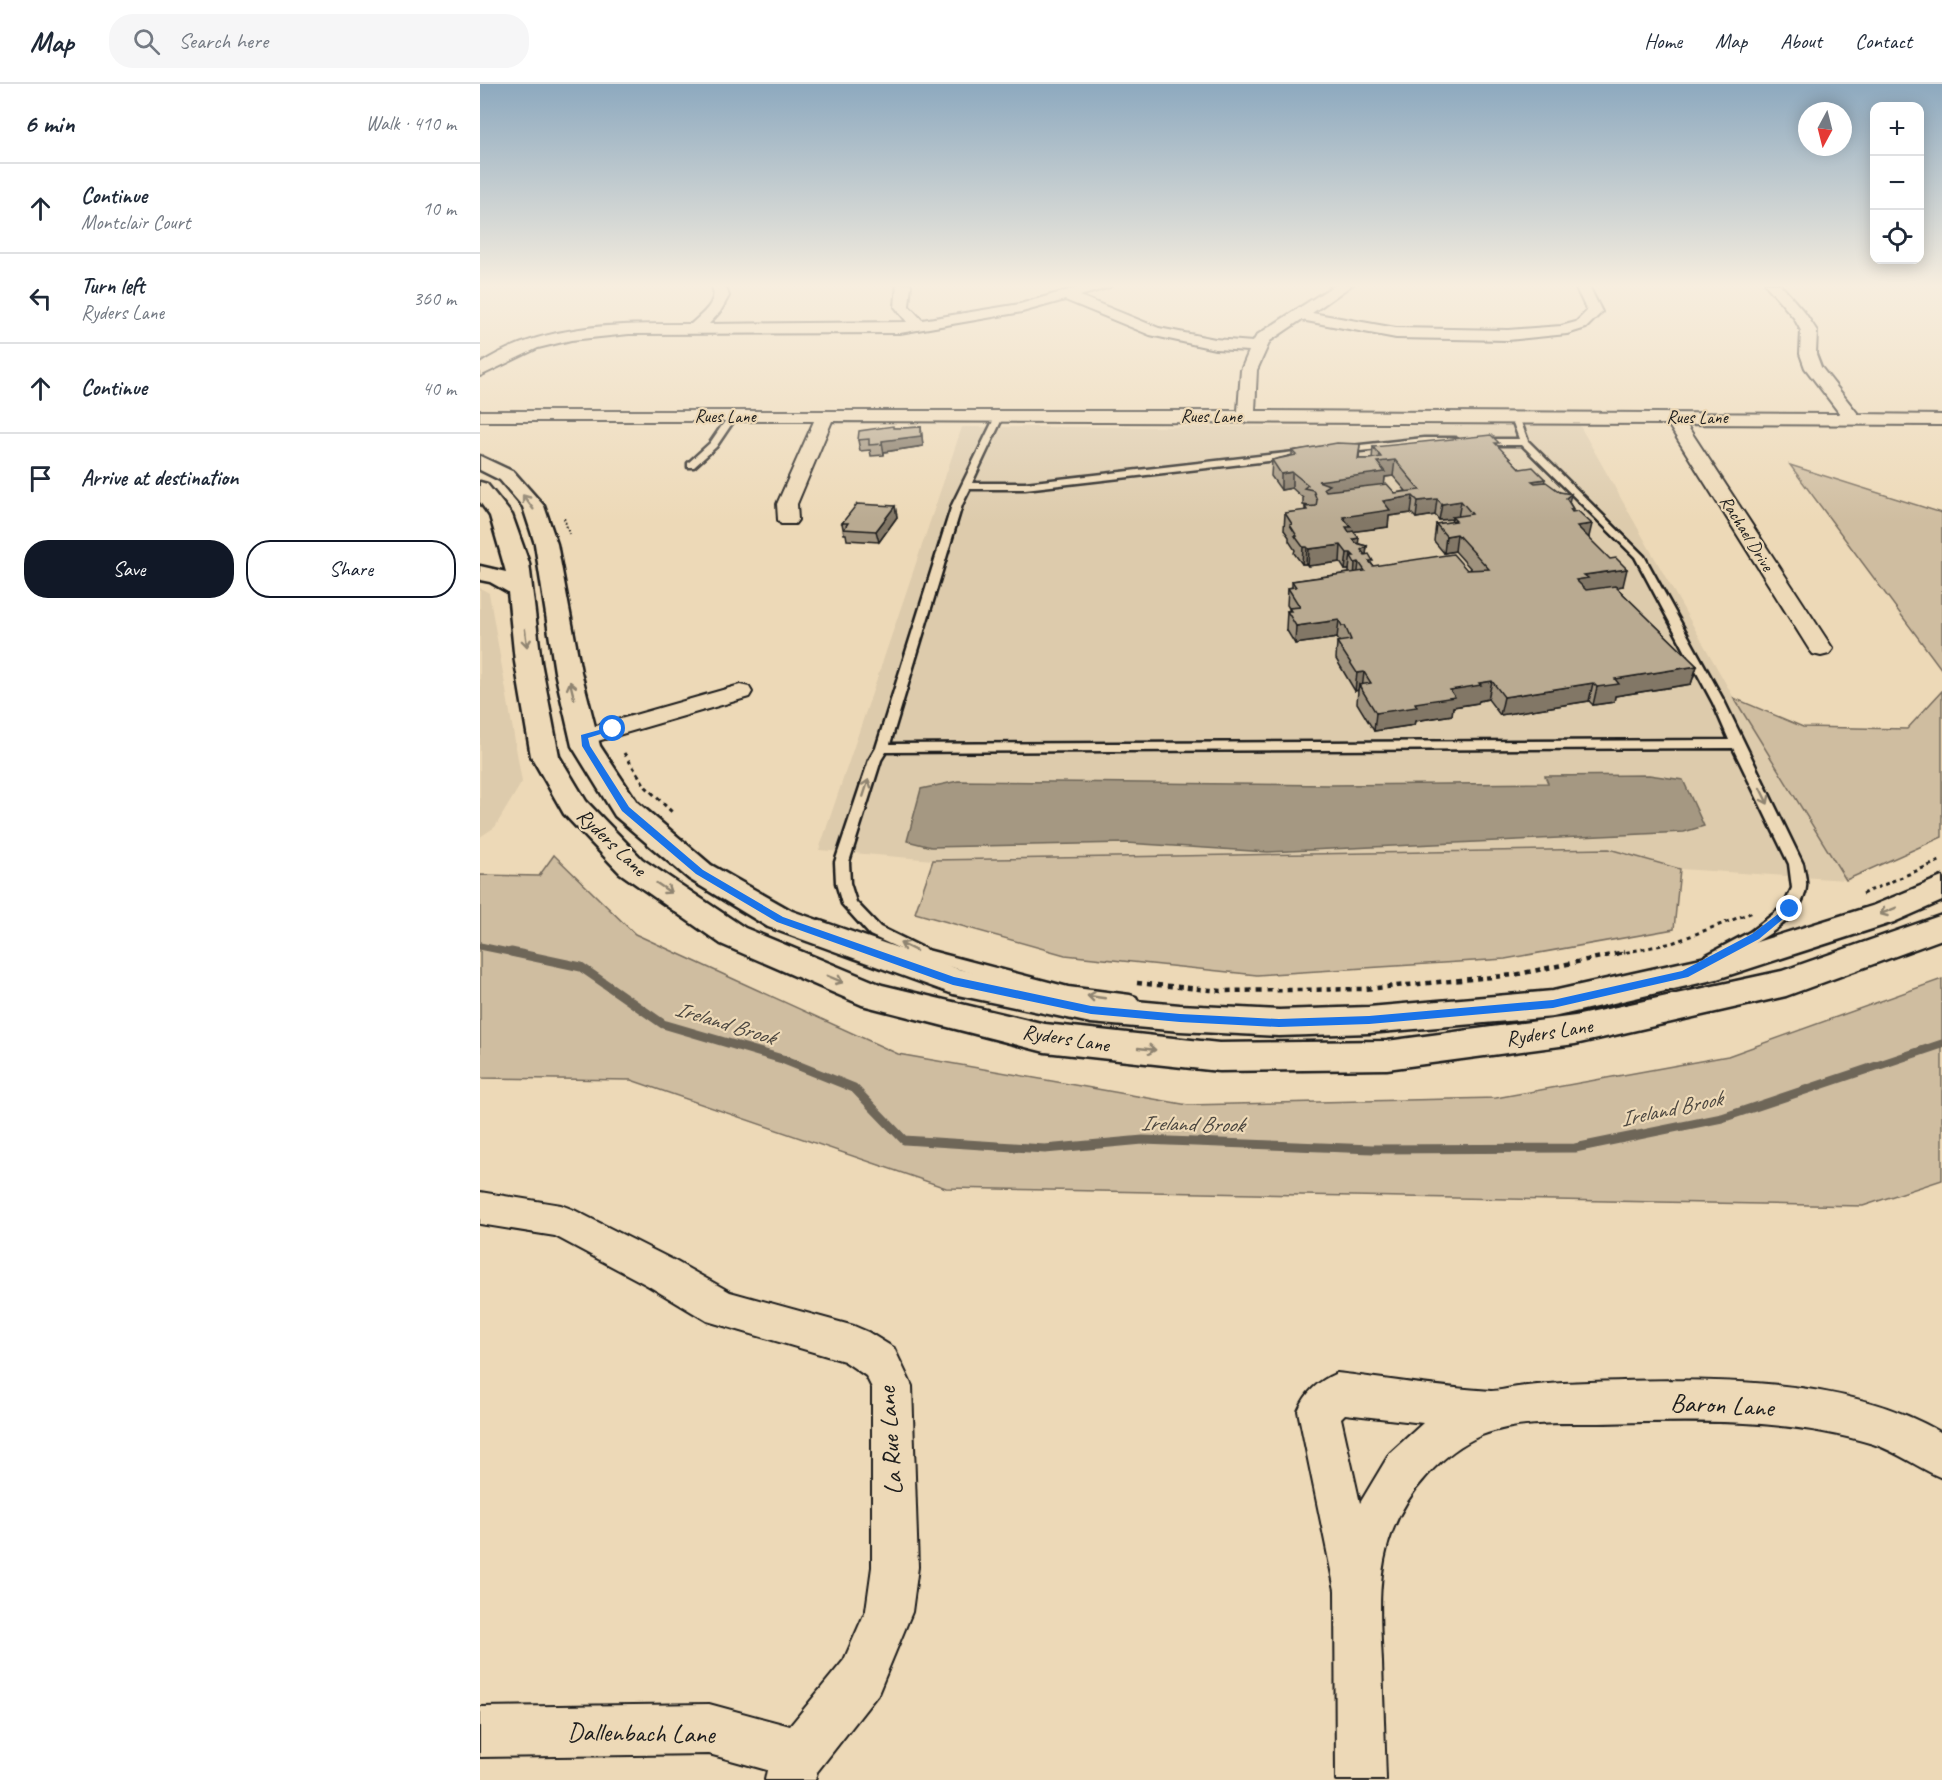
<!DOCTYPE html>
<meta charset="utf-8">
<style>
body{margin:0;font-family:Caveat,sans-serif;background:#f6f6f7;color:#1f2937}
.controls{position:absolute;right:18px;top:18px;display:grid;overflow:hidden;border-radius:12px;box-shadow:0 3px 15px #0003}
.controls button{width:54px;height:54px;display:grid;place-items:center;padding:0;border:0;border-bottom:2px solid #e0e1e3;background:#fff;color:#1f2937;font:30px sans-serif}
.compass{position:absolute;left:1318px;top:18px;width:54px;height:54px;border-radius:50%;background:#fff;box-shadow:0 3px 15px #0003;rotate:187deg}
.stop{position:absolute;width:18px;height:18px;margin:-14px;border:4px solid #1a73e8;border-radius:50%;background:#fff}
.stop.end{background:#1a73e8;border-color:#fff;box-shadow:0 2px 6px #0008}
.list{margin:0;padding:0;list-style:none}
h2{display:flex;justify-content:space-between;align-items:center;height:78px;margin:0;padding:0 24px;font-size:26px}
h2 small{font-size:20px;font-weight:400;color:#747a83}
.list li{display:grid;grid-template-columns:39px 1fr auto;gap:18px;align-items:center;box-sizing:border-box;height:90px;padding:0 24px;border-top:2px solid #e0e1e3}
.list b{display:block;font-size:22px;white-space:nowrap}
.list p{margin:0;font-size:20px;white-space:nowrap;color:#747a83}
.list em{font-size:20px;font-style:normal;color:#747a83}
.actions{display:flex;gap:12px;padding:18px 24px}
.actions a{flex:1;padding:14px 0;border:2px solid #111827;border-radius:24px;text-align:center;font-size:21px;color:#111827}
.actions .main{background:#111827;color:#fff}
.icon{flex:none;width:33px;height:33px;fill:none;stroke:currentColor;stroke-width:2;stroke-linecap:round;stroke-linejoin:round}
.map{position:relative;flex:none;width:1462px;height:1696px;overflow:hidden}
header{display:flex;align-items:center;gap:36px;box-sizing:border-box;height:84px;padding:0 30px;background:#fff;border-bottom:2px solid #e0e1e3}
header strong{font-size:28px}
nav{display:flex;gap:33px;margin-inline-start:auto;font-size:21px}
.search{width:420px;height:54px;background:#f6f6f7;display:flex;align-items:center;gap:15px;box-sizing:border-box;padding:0 21px;border-radius:24px;color:#747a83;font-size:22px}
main{display:flex}
aside{flex:1;background:#fff}
.map>svg:first-child{display:block}
</style>
<header>
<strong>Map</strong>
<div class="search"><svg class="icon" aria-label="search" viewBox="0 0 24 24"><circle cx="10" cy="10" r="6"/><path d="M15 15l6 6"/></svg>Search here</div>
<nav><a>Home</a><a>Map</a><a>About</a><a>Contact</a></nav>
</header>
<main>
<aside>
<h2>6 min<small>Walk · 410 m</small></h2>
<ul class="list">
<li><svg class="icon" aria-label="ahead" viewBox="0 0 24 24"><path d="M12 20V5M6 11l6-6 6 6"/></svg><div><b>Continue</b><p>Montclair Court</p></div><em>10 m</em></li>
<li><svg class="icon" aria-label="left" viewBox="0 0 24 24"><path d="M17 20v-9H6M10 6l-5 5 5 5"/></svg><div><b>Turn left</b><p>Ryders Lane</p></div><em>360 m</em></li>
<li><svg class="icon" aria-label="ahead" viewBox="0 0 24 24"><path d="M12 20V5M6 11l6-6 6 6"/></svg><div><b>Continue</b></div><em>40 m</em></li>
<li><svg class="icon" aria-label="arrive" viewBox="0 0 24 24"><path d="M6 21V4h12l-3 4 3 4H6"/></svg><div><b>Arrive at destination</b></div></li>
</ul>
<div class="actions"><a class="main">Save</a><a>Share</a></div>
</aside>
<div class="map">
<svg width="1462" height="1696" viewBox="0 0 1462 1696">
<rect width="100%" height="100%" fill="#edd9b7"/>
<filter id="ink" filterUnits="userSpaceOnUse"><feTurbulence type="fractalNoise" baseFrequency=".0167" numOctaves="2"/><feDisplacementMap in="SourceGraphic" scale="12" xChannelSelector="R" yChannelSelector="G"/><feConvolveMatrix kernelMatrix="1 2 1 2 8 2 1 2 1" color-interpolation-filters="sRGB"/></filter>
<g filter="url(#ink)">
<g fill="#ddcbac">
<path d="M1100,342L1254,614L1366,796L1200,785L1129,765L453,776L339,766L482,343Z"/>
<path d="M0,504L9,509L42,698L15,743L0,753Z"/>
</g>
<g fill="#cfbda0" stroke="#766c5e" stroke-width="1.5">
<path d="M1310,381L1462,429V586Z"/>
<path d="M1462,607V753L1366,796L1254,614L1323,643L1427,645Z"/>
<path d="M1129,765L1200,785L1194,845L1025,875L777,891L585,871L435,829L453,776Z"/>
<path d="M74,771L155,850L418,970L708,1021L1016,1014L1248,972L1462,895V1096L1383,1122L466,1104L151,996L0,994V791L59,792Z"/>
</g>
<path fill="#a59882" stroke="#6e6659" stroke-width="1.5" d="M1169,691L1203,696L1224,742L1204,748L788,768L646,759L451,763L427,757L441,705L478,697L850,701L1068,699L1065,692Z"/>
<g fill="none" stroke-linecap="round" stroke-linejoin="round">
<path stroke="#6e6659" stroke-width="7" d="M0,862L38,870"/>
<path stroke="#6e6659" stroke-width="9" d="M31,868L101,883L183,940L302,975L374,1004L424,1056L565,1065L663,1056L892,1065L1095,1064L1242,1034L1462,960"/>
<defs>
<g id="lane">
<path d="M250,330L257,332L236,363L214,383H208V379L230,359Z"/>
<path d="M519,330L523,333L492,399H545L832,366L837,369L832,372L545,405H490L482,421L410,660L1249,656L1233,619L1155,473L1042,361H999L994,358L999,355H1039L1031,333L1035,330L1039,333L1048,357L1164,472L1245,619L1323,780C1324,787 1327,796 1326,803C1323,839 1263,865 1235,880H1225L1222,876L1225,872L1270,848L1304,822L1312,804L1309,780L1253,664L406,668L401,676L369,778L370,799L376,818L400,843L447,866L588,903L650,911L656,913L658,917L656,921L650,923L588,915L442,875L390,851L362,820L356,799L355,778L389,676L396,664L472,421L515,333Z"/>
<path d="M944,354H975L980,357L975,360H944L862,369L857,366L862,363Z"/>
</g>
<g id="street">
<path d="M231,200H245L249,212L240,228L229,240L427,238L415,223L417,200H431L429,222L442,236L540,220L609,200H632L630,203L600,212L679,244L735,255L773,258L777,251L856,200H873L832,229L916,244L1028,246L1081,242L1096,238L1107,227L1094,200H1108L1122,228L1106,244L1087,250L1028,256L916,254L821,236L790,257L777,286L775,327L1360,330L1325,284L1320,270L1321,247L1314,234L1285,200H1300L1325,229L1337,247L1336,270L1341,283L1378,330L1462,331V341L1206,340L1353,565L1349,570L1341,572L1333,570L1329,565L1188,340L352,337L317,420L318,436L315,440H301L298,436L297,420L334,337H0V327H758L761,286L769,267L735,265L670,251L585,216L542,228L420,249L149,250L91,256L58,264L0,292V280C62,239 140,240 211,240C223,229 240,217 231,200Z"/>
<path d="M260,601L269,603L272,608L269,613L104,661L95,658L91,653L95,648Z"/>
<path d="M0,1108L81,1121L94,1126L195,1177L250,1208L374,1242L388,1248L414,1264L432,1302L438,1483L432,1528L398,1610L337,1688L335,1696H285L287,1686L229,1670L0,1673V1623L229,1620L310,1642L364,1576L386,1526L392,1483V1304L386,1292L364,1277L227,1237L167,1201L75,1152L0,1140Z"/>
<path d="M857,1289C908,1295 960,1304 1011,1307C1019,1307 1029,1304 1038,1303C1053,1301 1068,1300 1083,1299C1200,1295 1359,1287 1462,1349V1394C1438,1384 1418,1368 1393,1360C1306,1333 1209,1337 1119,1339C1082,1339 1038,1337 1002,1351C962,1368 927,1408 912,1448C896,1490 900,1535 902,1578C903,1618 905,1657 906,1696H856L855,1506L818,1327C826,1308 838,1297 857,1289ZM865,1330L943,1339L910,1369L880,1419L861,1334Z"/>
</g>
<g id="secondary">
<path d="M0,372L34,388L64,422L77,460L101,588L120,662L157,718L231,781L312,827L478,885L611,913L700,921L799,926L889,923L1073,907L1235,871L1392,822L1462,793V817L1414,838L1237,895L1073,933L889,949L799,952L700,947L611,939L473,910L288,843L209,795L135,732L92,662L75,588L55,460L43,423L20,396L0,386Z"/>
<path d="M0,398L7,400L32,431L49,479L61,578L79,672L106,717L162,775L265,844L402,901L565,940L739,959L907,957L1095,932L1302,887L1462,831V855L1306,912L1095,960L907,985L739,987L565,968L382,921L241,860L140,789L84,730L51,672L35,578L28,508L10,498L0,496V482L26,488L10,432L0,418Z"/>
</g>
</defs>
<use href="#lane" stroke="#1c1c1c" stroke-width="5"/>
<use href="#street" stroke="#1c1c1c" stroke-width="4"/>
<use href="#secondary" stroke="#1c1c1c" stroke-width="5"/>
<path stroke="#1c1c1c" stroke-width="2" stroke-dasharray="2 2" stroke-linecap="butt" d="M84,434L89,450"/>
<g stroke="#1c1c1c" stroke-width="3" stroke-dasharray="4 4" stroke-linecap="butt">
<path d="M144,669L166,703L193,729"/>
<path d="M1382,810L1462,776"/>
<path d="M1138,870L1192,859L1273,828"/>
</g>
<path stroke="#1c1c1c" stroke-width="4.5" stroke-dasharray="5 5" stroke-linecap="butt" d="M657,899L741,907L885,905L1034,891L1145,868"/>
<use href="#lane" fill="#edd9b7" fill-rule="evenodd"/>
<use href="#street" fill="#edd9b7" fill-rule="evenodd"/>
<use href="#secondary" fill="#edd9b7" fill-rule="evenodd"/>
</g>
<g fill="#9f927d" stroke="#1c1c1c" stroke-width="1.5" fill-rule="evenodd">
<path d="M441,343L443,362L404,368V371L391,372L390,366L380,367L378,356L414,344H423Z"/>
<path d="M880,360L879,375H892L893,363H1018L1040,385L1064,398L1089,418L1093,425V428L1109,454L1143,502L1136,503L1217,582L1211,600L1135,612L1134,618L1113,621L1109,617L1020,631L1008,615L999,617L998,619L973,623L972,631L935,637L934,641L894,647L877,619L878,606L875,607L856,575L857,558L859,557L857,554L815,560L806,545L807,527H809V524L807,521L808,504L812,503V497L869,489V486H865L860,478L828,482L826,480H822L814,469L815,466L809,457V453L804,446L805,429L825,427V423L830,422L823,421V414L812,404L801,406L791,392L792,376L812,371V367ZM913,392L926,407L915,409L904,400L905,393ZM931,429L936,434L955,431L959,436L972,435L971,438L956,440L954,457L964,469L975,467L992,486L893,482L886,471L887,462L878,460L874,447L908,443L909,432Z"/>
<path d="M415,422L417,433L399,458L367,456L366,450H364L362,439Z"/>
</g>
<g fill="#827766" stroke="#1c1c1c" stroke-width="1.5">
<path d="M441,343L443,362L404,368V371L402,357Z"/>
<path d="M915,376L913,392L905,393L904,405L844,412L838,397L897,378Z"/>
<path d="M812,388V404L801,406V390Z"/>
<path d="M1065,395L1062,411L1052,397Z"/>
<path d="M1091,410L1087,427L1086,414Z"/>
<path d="M933,412L931,429L909,432L908,443L870,448L865,460L863,433L903,417Z"/>
<path d="M957,415L955,431L936,434L938,417Z"/>
<path d="M981,417L978,434L972,433V435L959,436L962,420Z"/>
<path d="M415,422L417,433L399,458L396,447Z"/>
<path d="M1112,440L1108,457L1097,442Z"/>
<path d="M977,450L975,467L964,469L966,452Z"/>
<path d="M879,454L877,471L871,469L869,486H865L867,469L873,455Z"/>
<path d="M861,461L860,478L828,482L829,465Z"/>
<path d="M887,462L885,479L881,466Z"/>
<path d="M823,463H827L826,480H822Z"/>
<path d="M879,478L877,496H874L875,479Z"/>
<path d="M1147,485L1143,502L1104,508L1096,496L1104,491Z"/>
<path d="M859,536L857,554L815,560L816,542Z"/>
<path d="M1217,582L1211,600L1135,612L1134,618L1113,621L1117,603L1135,595Z"/>
<path d="M884,588L882,606L879,601L878,606L875,607L877,589Z"/>
<path d="M1012,597L1008,615L999,617L998,619L973,623L972,631L935,637L934,641L894,647L896,629L935,619L970,606L999,599Z"/>
<path d="M1113,599L1109,617L1020,631L1024,613Z"/>
</g>
<g fill="#b9aa91" stroke="#1c1c1c" stroke-width="1.5" fill-rule="evenodd">
<path d="M413,342V344H423L441,343V352L402,357V360L389,361V355L378,356L379,347Z"/>
<path d="M1011,351L1019,359H1015L1040,385L1053,383L1065,395L1052,397L1055,399L1066,398L1080,408L1091,410L1086,414L1093,425H1090L1092,428L1098,427L1112,440L1097,442L1130,475L1136,474L1147,485L1104,491L1108,494L1096,496L1106,506L1135,502L1217,582L1135,595L1139,600L1117,603L1113,599L1024,613L1012,597L999,599L1001,601L970,606L975,613L935,619L937,623L896,629L879,601L891,599L884,588L877,589L857,558L871,556L865,542H862L859,536L816,542L807,527H811L809,524L820,523L808,504L816,503L812,497L885,487L879,478L875,479L871,472H874L871,469H867L861,461L829,465L827,463H823L815,452H817L810,441L812,440L805,429L827,426L825,423L836,422L837,416L833,406L824,404L828,401L812,388L801,390L792,376L816,371L812,367L857,359L880,360L878,375H889L901,373L893,363ZM915,376L940,406L915,409L907,400L846,407L844,404L849,401L838,397L905,388L897,378ZM933,412L938,417L957,415L962,420L981,417L992,430L972,433L976,437L956,440L966,452L977,450L1009,485L987,486L973,470L893,482L889,477H893L889,470L885,471L881,466L887,462L876,459L873,455L879,454L873,447L869,448L866,443H871L863,433L910,426L903,417Z"/>
<path d="M377,420L415,422L396,447L364,445L368,439H362Z"/>
</g>
<defs><path id="oneway-shaft" d="M-6 0H5M1.5-3L5.5 0L1.5 3" fill="none" stroke-width="1.6" stroke-linecap="round" stroke-linejoin="round" transform="scale(1.5)"/></defs>
<g stroke="#8f8471">
<use href="#oneway-shaft" transform="translate(48 418) rotate(-127)"/>
<use href="#oneway-shaft" transform="translate(46 554) rotate(83)"/>
<use href="#oneway-shaft" transform="translate(92 606) rotate(-104)"/>
<use href="#oneway-shaft" transform="translate(386 704) rotate(-72)"/>
<use href="#oneway-shaft" transform="translate(1284 712) rotate(64)"/>
<use href="#oneway-shaft" transform="translate(184 804) rotate(34)"/>
<use href="#oneway-shaft" transform="translate(1408 827) rotate(158)"/>
<use href="#oneway-shaft" transform="translate(428 863) rotate(-154)"/>
<use href="#oneway-shaft" transform="translate(355 895) rotate(23)"/>
<use href="#oneway-shaft" transform="translate(616 913) rotate(-172)"/>
<use href="#oneway-shaft" transform="translate(667 965) rotate(6)"/>
</g>
</g>
<linearGradient id="sky" x2="0" y2="1"><stop stop-color="#8da9bf"/><stop offset="0.46" stop-color="#f7eedf"/><stop offset="1" stop-color="#f7eedf" stop-opacity="0"/></linearGradient>
<rect width="1462" height="438" fill="url(#sky)"/>
<path fill="#1a73e8" d="M130,643L137,645L108,654L110,662L149,723L223,786L303,833L474,893L611,922L700,930L799,935L889,932L1073,916L1202,887L1272,850L1307,823H1314L1315,825L1279,855L1208,893L1073,924L889,940L799,943L700,938L611,930L473,901L297,838L216,790L142,727L102,662L101,651Z"/>
<g text-anchor="middle" dominant-baseline="central" stroke-width="4.5" stroke-linejoin="round" paint-order="stroke">
<g font-size="18" fill="#1c1c1c" stroke="#edd9b7">
<text x="245" y="332">Rues Lane</text>
<text x="731" y="332">Rues Lane</text>
<text x="1217" y="333">Rues Lane</text>
<text transform="translate(1267 449) rotate(58)">Rachael Drive</text>
</g>
<g font-size="21" fill="#1c1c1c" stroke="#edd9b7">
<text transform="translate(132 758) rotate(44)">Ryders Lane</text>
<text transform="translate(1069 948) rotate(-9)">Ryders Lane</text>
<text transform="translate(586 954) rotate(9)">Ryders Lane</text>
</g>
<g font-size="22" font-style="italic" fill="#4c4740" stroke="#edd9b7">
<text transform="translate(245 939) rotate(17)">Ireland Brook</text>
<text transform="translate(1191 1025) rotate(-12)">Ireland Brook</text>
<text transform="translate(712 1040) rotate(1)">Ireland Brook</text>
</g>
<g font-size="26" fill="#1c1c1c" stroke="#edd9b7">
<text transform="translate(1242 1321) rotate(3)">Baron Lane</text>
<text transform="translate(410 1357) rotate(-94)">La Rue Lane</text>
<text transform="translate(161 1649) rotate(1)">Dallenbach Lane</text>
</g>
</g>
</svg>
<div class="controls">
<button>+</button>
<button>−</button>
<button><svg class="icon" aria-label="locate" viewBox="0 0 24 24"><circle cx="12" cy="12" r="6"/><path d="M12 2v4M12 18v4M2 12h4M18 12h4"/></svg></button>
</div>
<svg class="compass" viewBox="-18 -18 36 36"><path d="M0-13l5 13h-10z" fill="#e53935"/><path d="M0 13l5-13h-10z" fill="#747a83"/></svg>
<div class="stop" style="left:133px;top:645px"></div>
<div class="stop end" style="left:1310px;top:825px"></div>
</div>
</main>
